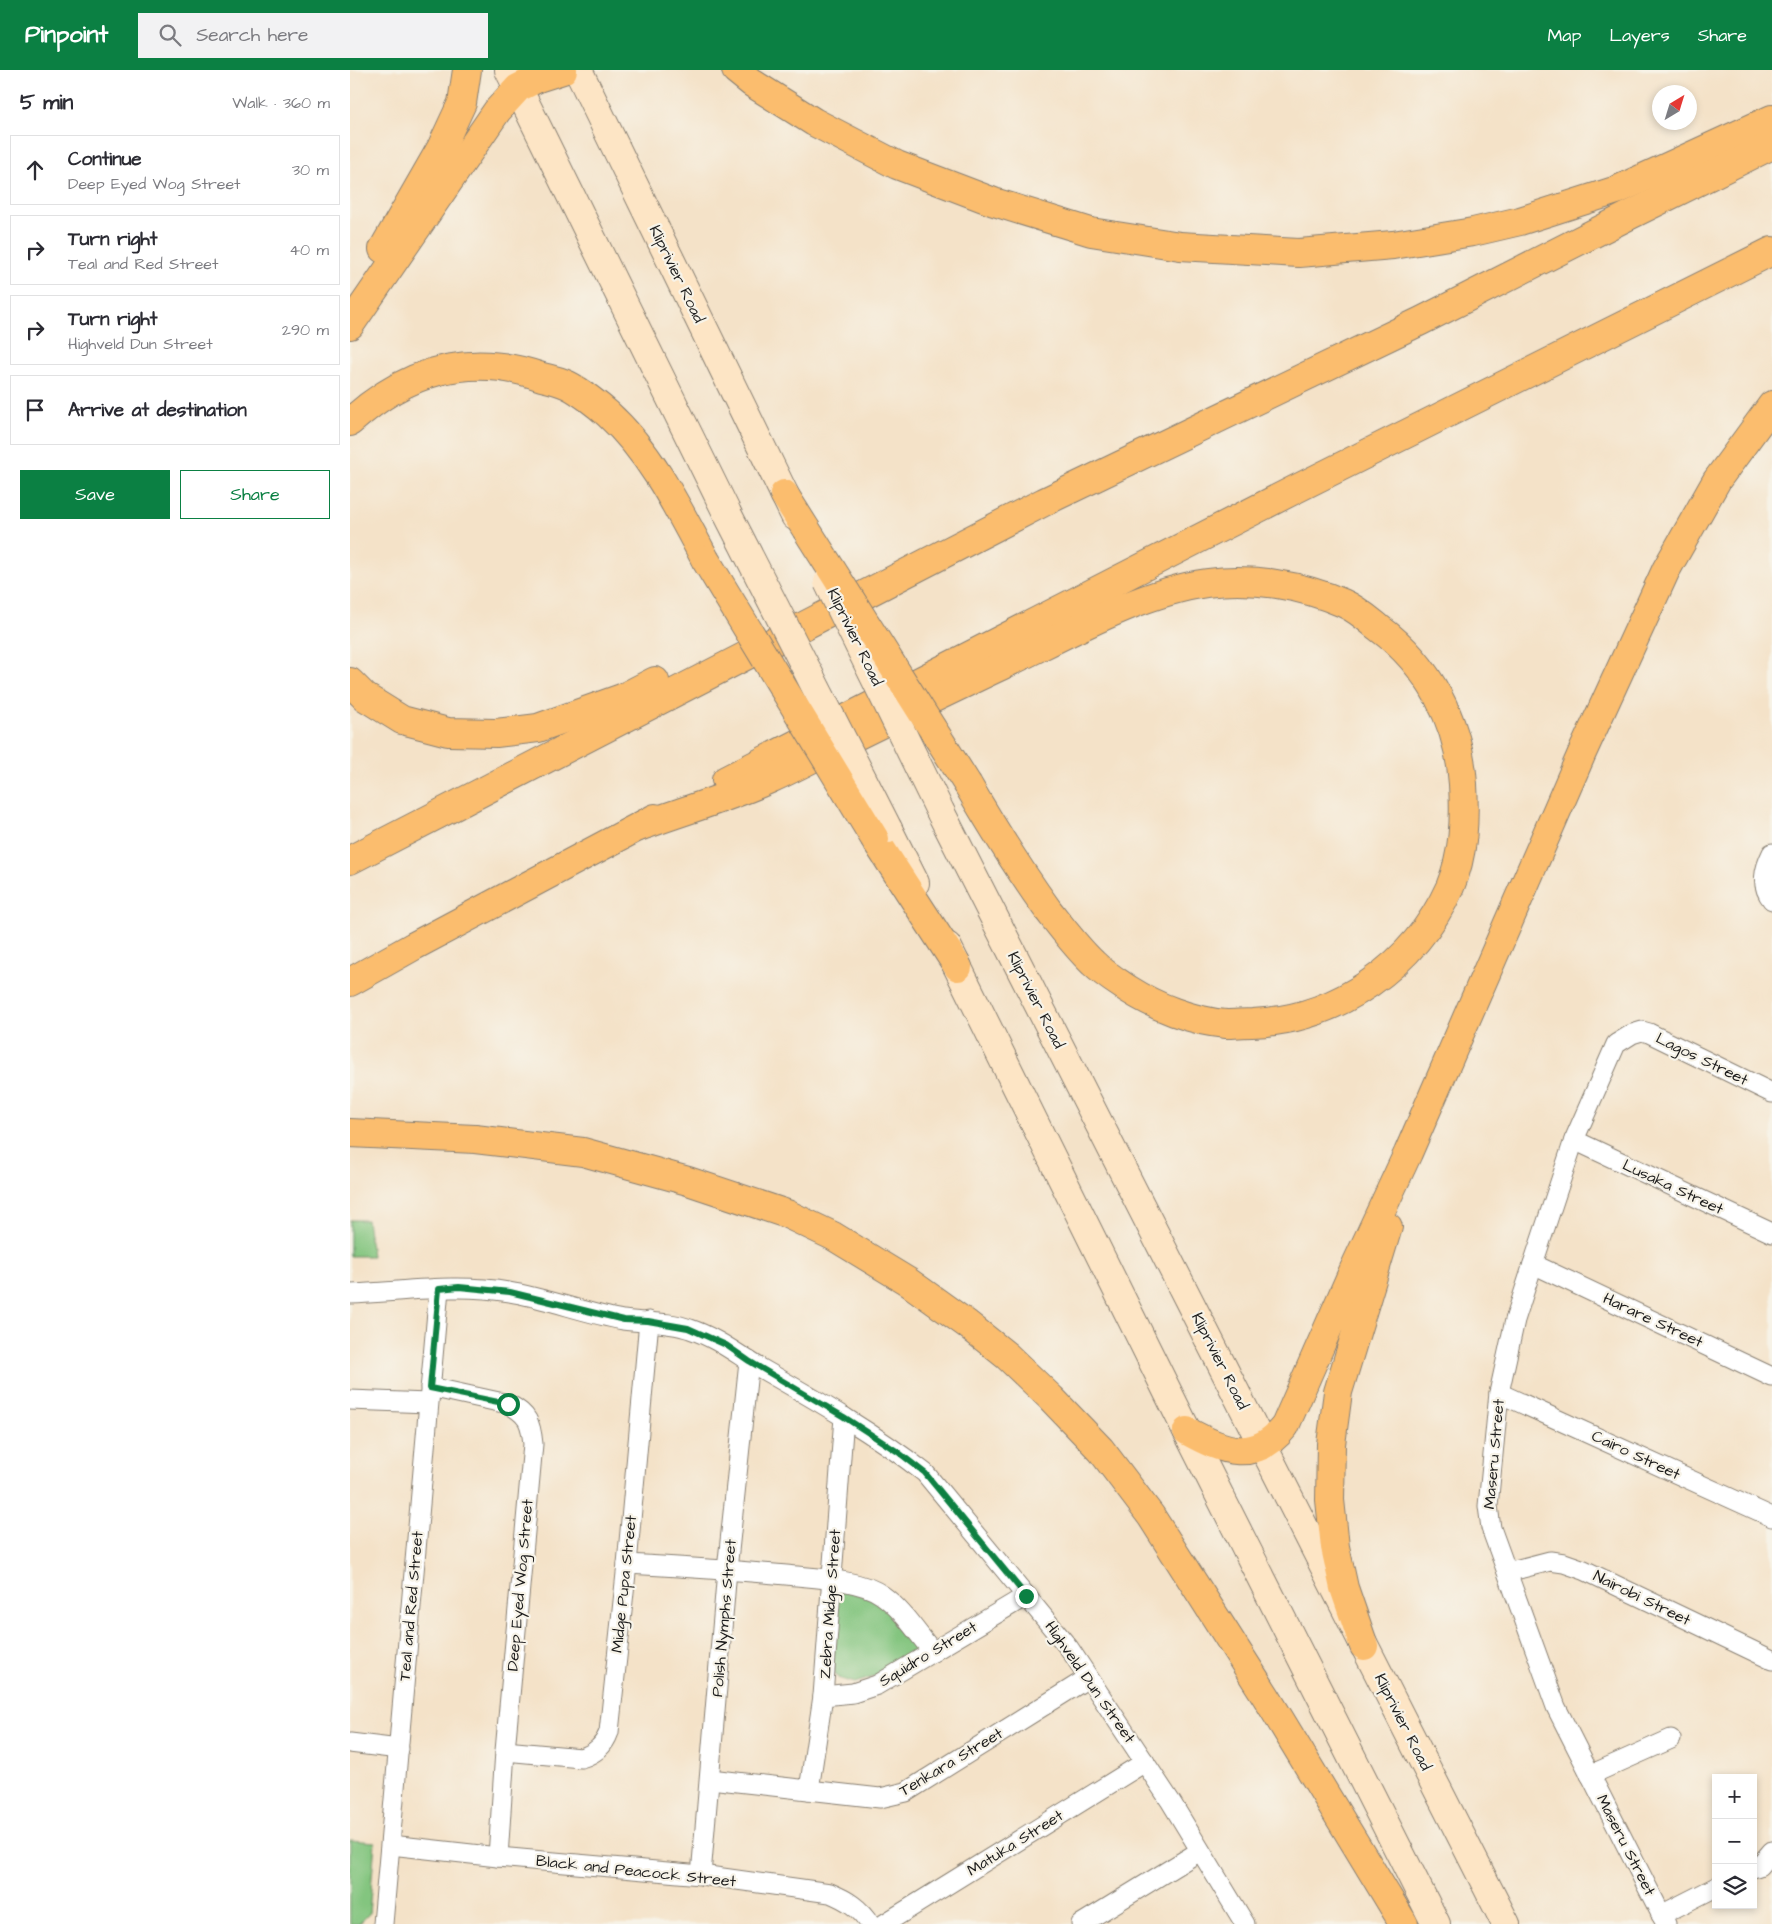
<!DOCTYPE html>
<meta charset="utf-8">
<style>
body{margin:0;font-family:"Architects Daughter",sans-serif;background:#f2f2f3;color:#2b2b33}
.controls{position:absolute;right:15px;bottom:15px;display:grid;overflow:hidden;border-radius:0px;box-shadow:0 2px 8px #0003}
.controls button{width:45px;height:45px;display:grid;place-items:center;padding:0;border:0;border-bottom:1px solid #e1e1e2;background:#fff;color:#2b2b33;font:25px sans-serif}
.compass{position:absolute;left:1302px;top:15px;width:45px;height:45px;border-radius:50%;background:#fff;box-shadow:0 2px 8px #0003;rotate:38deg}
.stop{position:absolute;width:15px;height:15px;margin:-11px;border:4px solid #0b8043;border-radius:50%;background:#fff}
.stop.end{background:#0b8043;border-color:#fff;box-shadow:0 1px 5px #0008}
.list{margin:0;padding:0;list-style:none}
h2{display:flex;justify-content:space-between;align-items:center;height:65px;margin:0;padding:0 20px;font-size:21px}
h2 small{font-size:16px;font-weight:400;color:#7c7c81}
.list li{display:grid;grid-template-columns:32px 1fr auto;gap:15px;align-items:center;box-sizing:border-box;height:70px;margin:0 10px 10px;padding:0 10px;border:1px solid #e1e1e2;border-radius:0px}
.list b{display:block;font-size:19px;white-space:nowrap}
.list p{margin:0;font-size:16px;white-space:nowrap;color:#7c7c81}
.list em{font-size:16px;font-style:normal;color:#7c7c81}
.actions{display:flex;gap:10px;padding:15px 20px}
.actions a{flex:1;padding:11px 0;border:1px solid #0b8043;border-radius:0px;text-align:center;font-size:18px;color:#0b8043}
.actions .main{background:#0b8043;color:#fff}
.icon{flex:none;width:28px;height:28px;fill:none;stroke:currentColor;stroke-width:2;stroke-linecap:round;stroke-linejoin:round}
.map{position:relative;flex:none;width:1422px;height:1854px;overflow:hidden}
header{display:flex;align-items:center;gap:30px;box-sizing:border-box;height:70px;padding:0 25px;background:#0b8043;color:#fff}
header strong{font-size:24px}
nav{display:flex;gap:28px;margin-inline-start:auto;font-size:18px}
.search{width:350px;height:45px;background:#f2f2f3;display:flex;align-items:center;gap:12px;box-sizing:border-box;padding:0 18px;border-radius:0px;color:#7c7c81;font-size:19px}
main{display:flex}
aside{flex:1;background:#fff}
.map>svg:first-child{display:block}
</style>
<header>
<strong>Pinpoint</strong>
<div class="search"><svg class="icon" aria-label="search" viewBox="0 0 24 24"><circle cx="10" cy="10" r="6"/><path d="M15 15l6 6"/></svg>Search here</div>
<nav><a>Map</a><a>Layers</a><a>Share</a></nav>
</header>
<main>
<aside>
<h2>5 min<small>Walk · 360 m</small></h2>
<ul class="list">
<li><svg class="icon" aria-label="ahead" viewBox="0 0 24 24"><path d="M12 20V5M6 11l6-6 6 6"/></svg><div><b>Continue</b><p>Deep Eyed Wog Street</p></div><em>30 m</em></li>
<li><svg class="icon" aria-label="right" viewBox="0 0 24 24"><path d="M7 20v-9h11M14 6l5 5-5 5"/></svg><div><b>Turn right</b><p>Teal and Red Street</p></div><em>40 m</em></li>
<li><svg class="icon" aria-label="right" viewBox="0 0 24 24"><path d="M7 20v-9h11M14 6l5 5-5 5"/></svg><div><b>Turn right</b><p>Highveld Dun Street</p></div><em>290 m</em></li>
<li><svg class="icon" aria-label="arrive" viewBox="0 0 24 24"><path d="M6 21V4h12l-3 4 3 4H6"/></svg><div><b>Arrive at destination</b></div></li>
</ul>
<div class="actions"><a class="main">Save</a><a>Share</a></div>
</aside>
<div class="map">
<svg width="1422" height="1854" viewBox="0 0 1422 1854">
<rect width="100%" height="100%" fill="#f7f3e8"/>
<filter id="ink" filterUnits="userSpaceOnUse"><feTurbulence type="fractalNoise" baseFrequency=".02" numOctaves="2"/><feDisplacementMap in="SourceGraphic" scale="10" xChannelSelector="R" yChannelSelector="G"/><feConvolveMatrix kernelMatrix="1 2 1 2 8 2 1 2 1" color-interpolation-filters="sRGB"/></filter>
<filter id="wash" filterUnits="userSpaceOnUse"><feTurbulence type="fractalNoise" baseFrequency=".0096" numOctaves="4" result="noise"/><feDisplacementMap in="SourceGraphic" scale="20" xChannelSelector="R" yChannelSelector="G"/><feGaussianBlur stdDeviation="1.12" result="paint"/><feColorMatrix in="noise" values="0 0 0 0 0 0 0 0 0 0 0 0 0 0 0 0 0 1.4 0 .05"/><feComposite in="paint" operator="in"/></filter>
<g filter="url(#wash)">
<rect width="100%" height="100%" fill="#f4e2c8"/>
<g fill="#83c57f" stroke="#50704e">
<path d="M0,1150H17L22,1186H0Z"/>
<path d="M498,1518L527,1526L564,1570L563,1581L560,1585L530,1605L505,1613L488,1608L482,1598L486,1530L491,1523Z"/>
<path d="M0,1770L25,1772L19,1844L9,1854H0Z"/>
</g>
</g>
<g filter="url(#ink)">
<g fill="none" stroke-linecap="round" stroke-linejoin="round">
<defs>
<g id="street">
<path d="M1422,783C1414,799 1410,815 1422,830"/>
<path d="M1224,1070L1422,1163"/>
<path d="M1183,1194L1422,1307"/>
<path d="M0,1224C53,1222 106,1213 159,1222C197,1228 234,1243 273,1250C295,1253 318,1251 340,1259C367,1268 388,1285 412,1299C468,1331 524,1363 575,1403L719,1578L821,1732L895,1854"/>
<path d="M80,1317L158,1334C178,1344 181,1353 183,1374L155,1681L148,1787"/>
<path d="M1149,1323L1422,1447"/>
<path d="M0,1330L78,1333"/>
<path d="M277,1494C330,1497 383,1500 436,1505C463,1508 510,1509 532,1525C552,1539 567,1563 583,1582"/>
<path d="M1157,1502L1200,1491L1214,1493L1234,1500L1422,1590"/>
<path d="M473,1626L503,1623L527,1615L676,1526"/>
<path d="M0,1673L49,1679"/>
<path d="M155,1681L231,1688C245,1684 254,1676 259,1662L277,1494L299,1251"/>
<path d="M1240,1705L1321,1669"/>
<path d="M360,1709L530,1728L556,1722L738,1608"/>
<path d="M459,1720L473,1626L494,1347"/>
<path d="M41,1775L148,1787L351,1805L480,1823C497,1830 510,1838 520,1854"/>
<path d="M1403,1798L1409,1796L1422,1781"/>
<path d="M351,1805L377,1500L399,1291"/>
<path d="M1311,1845L1366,1817"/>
<path d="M33,1854L89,1219"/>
<path d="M534,1854L795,1692"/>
<path d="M731,1854L850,1781"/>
<path d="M1316,1854L1206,1637L1141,1458L1138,1436L1149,1323L1165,1250L1183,1194L1224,1070L1266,974L1282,964L1292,961L1299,963L1422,1023"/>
</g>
<g id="secondary">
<path d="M159,0L377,443"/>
<path d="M228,0L445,446"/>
<path d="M591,743L1156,1854"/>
<path d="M538,759L565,813"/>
<path d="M597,876L837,1361L1086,1854"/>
</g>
<g id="highway">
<path d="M386,0L402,13L464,52L547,95L644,132L741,162L830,176L949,183L1043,175L1123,162L1170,151L1267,120L1422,49"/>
<path d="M33,179L91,78L112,33L117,0"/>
<path d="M0,255L147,41L168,18L188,8L213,0"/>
<path d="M0,352C56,301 119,281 192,307C201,309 210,311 218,315C230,321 248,335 258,344C301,383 328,438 355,489"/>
<path d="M434,424L456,459"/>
<path d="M0,612L15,627L52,650L98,662L146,663L188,658L272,628L305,611"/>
<path d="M376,710L944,420L1422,181"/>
<path d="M289,757C332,741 378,728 420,709C447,697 472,683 498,670C550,644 603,619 655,594C715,565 791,522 857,513C903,507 951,515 993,533C1007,539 1018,549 1029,558C1079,595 1109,652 1113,714C1115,749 1114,784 1100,817C1065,895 987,950 902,953C894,953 884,954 876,954C842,951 806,937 778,919C766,911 753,903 743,893C726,877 712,858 698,840C669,800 643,758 618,715"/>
<path d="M525,769L608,897"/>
<path d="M0,790L694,432L1071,251L1276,147L1422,75"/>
<path d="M0,912L64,876L305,748"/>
<path d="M0,1063L125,1069L233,1082L338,1111L437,1144L483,1166L557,1211L617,1254L657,1286L701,1328L751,1380L801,1446L917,1628L1054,1854"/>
<path d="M837,1361C873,1381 905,1394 935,1356L1004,1199L1058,1083L1232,683L1316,500L1367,410L1422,335"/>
<path d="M1014,1576L994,1518L985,1477L980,1430L981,1374L988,1322L1038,1157"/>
</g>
</defs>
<use href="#street" stroke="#887f72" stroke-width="21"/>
<use href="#secondary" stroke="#887f72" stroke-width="30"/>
<use href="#highway" stroke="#887f72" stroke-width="30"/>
<use href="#street" stroke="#fff" stroke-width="19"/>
<use href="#secondary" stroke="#fde5c5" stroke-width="28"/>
<use href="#highway" stroke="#fbbd6e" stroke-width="28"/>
<defs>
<g id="secondary-bridge">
<path d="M377,443L538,759"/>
<path d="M478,512L591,743"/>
</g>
<g id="highway-bridge">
<path d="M456,459L618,715"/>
<path d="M355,489L525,769"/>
</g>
</defs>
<use href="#secondary-bridge" stroke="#887f72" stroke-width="30" stroke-linecap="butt"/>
<use href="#highway-bridge" stroke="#887f72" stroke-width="30" stroke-linecap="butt"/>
<use href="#secondary-bridge" stroke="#fde5c5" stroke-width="28"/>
<use href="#highway-bridge" stroke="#fbbd6e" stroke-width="28"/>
</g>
</g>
<g fill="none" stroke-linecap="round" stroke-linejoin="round" filter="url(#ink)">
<path stroke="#0b8043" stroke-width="6" d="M158,1334L80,1318L89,1219L109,1217L160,1222L274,1250L298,1251L338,1258L376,1275L399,1291L494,1347L548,1382L575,1403L676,1526"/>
</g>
<g text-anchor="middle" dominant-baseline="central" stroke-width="4.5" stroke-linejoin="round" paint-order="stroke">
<g font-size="16" fill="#1c1c1c" stroke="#f7f3e8">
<text transform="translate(327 204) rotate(64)">Kliprivier Road</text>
<text transform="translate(505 567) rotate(64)">Kliprivier Road</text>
<text transform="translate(686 930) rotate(63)">Kliprivier Road</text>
<text transform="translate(1352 989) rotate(26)">Lagos Street</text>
<text transform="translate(1323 1117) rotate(25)">Lusaka Street</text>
<text transform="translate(1303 1250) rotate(25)">Harare Street</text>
<text transform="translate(870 1291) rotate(63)">Kliprivier Road</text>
<text transform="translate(1144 1384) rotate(-85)">Maseru Street</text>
<text transform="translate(1286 1385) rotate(25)">Cairo Street</text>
<text transform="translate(274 1514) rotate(-84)">Midge Pupa Street</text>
<text transform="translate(170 1515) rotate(-85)">Deep Eyed Wog Street</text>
<text transform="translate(1292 1528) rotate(26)">Nairobi Street</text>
<text transform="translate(480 1534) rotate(-86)">Zebra Midge Street</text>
<text transform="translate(61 1536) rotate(-85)">Teal and Red Street</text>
<text transform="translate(374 1548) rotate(-85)">Polish Nymphs Street</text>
<text transform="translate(578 1584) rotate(-31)">Squidro Street</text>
<text transform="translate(740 1612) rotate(55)">Highveld Dun Street</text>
<text transform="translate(1053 1652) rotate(63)">Kliprivier Road</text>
<text transform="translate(601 1692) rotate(-31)">Tenkara Street</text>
<text transform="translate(665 1773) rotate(-32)">Matuka Street</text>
<text transform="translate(1276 1775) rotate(63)">Maseru Street</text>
<text transform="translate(286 1801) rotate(6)">Black and Peacock Street</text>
</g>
</g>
</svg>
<div class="controls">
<button>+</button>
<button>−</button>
<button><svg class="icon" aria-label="layers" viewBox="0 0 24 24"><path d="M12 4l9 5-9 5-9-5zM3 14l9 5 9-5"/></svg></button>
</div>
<svg class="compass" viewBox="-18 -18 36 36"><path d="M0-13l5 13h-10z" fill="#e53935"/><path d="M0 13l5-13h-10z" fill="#7c7c81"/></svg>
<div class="stop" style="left:158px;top:1334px"></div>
<div class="stop end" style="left:676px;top:1526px"></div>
</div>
</main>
